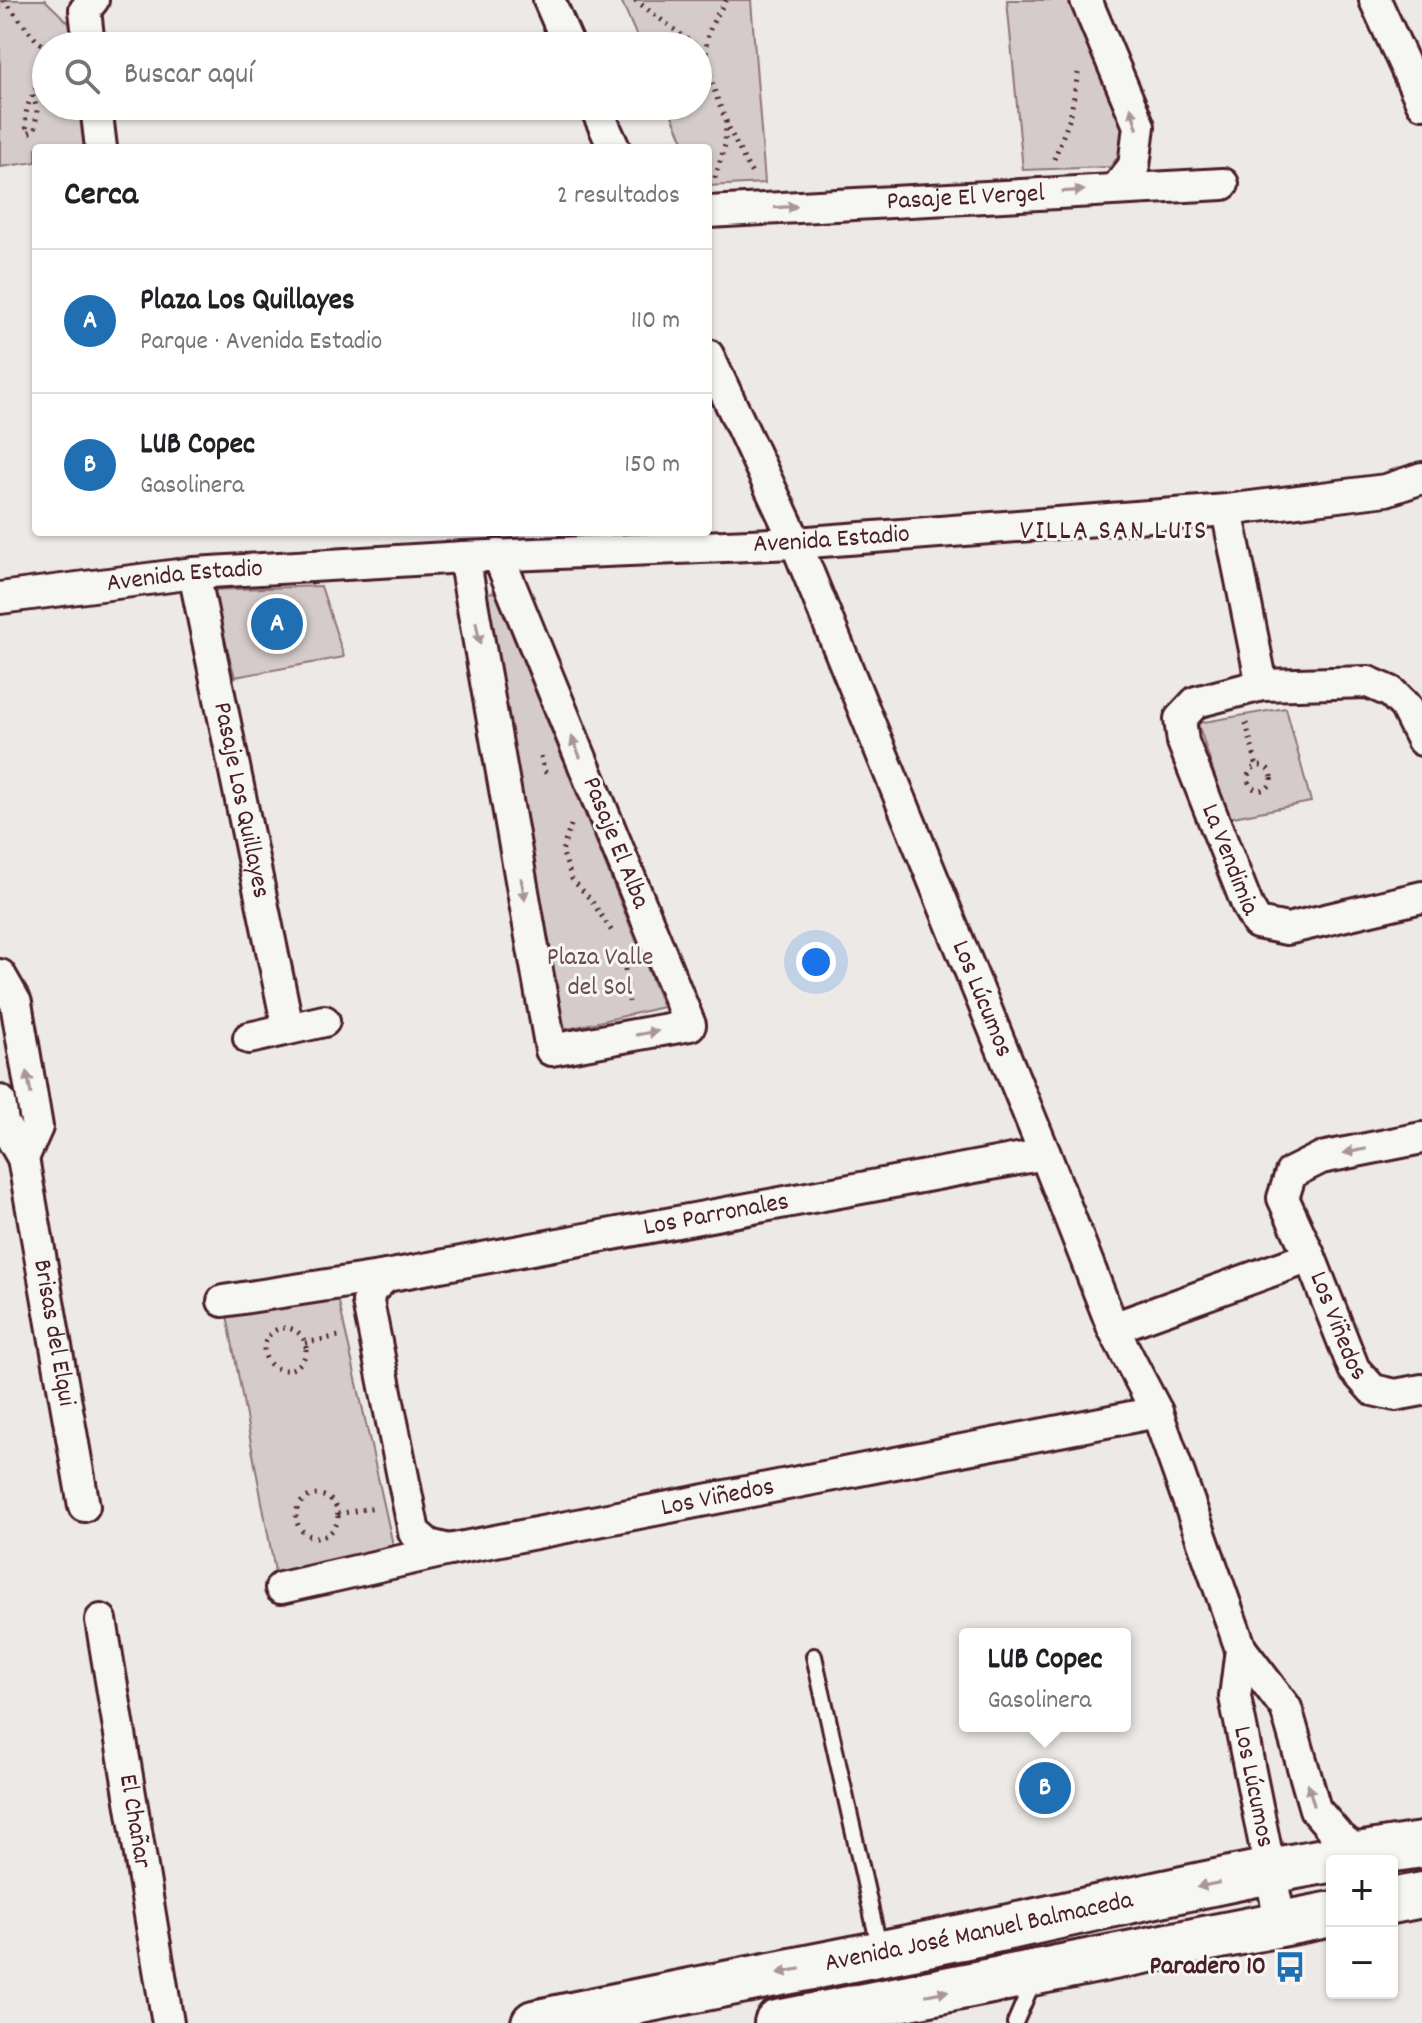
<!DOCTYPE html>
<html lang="es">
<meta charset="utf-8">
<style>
body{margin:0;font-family:Dekko,sans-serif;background:#f2f2f2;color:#202124}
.controls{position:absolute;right:24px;bottom:24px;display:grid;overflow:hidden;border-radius:8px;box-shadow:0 2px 6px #0004}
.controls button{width:72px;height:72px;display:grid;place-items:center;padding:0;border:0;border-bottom:2px solid #e0e0e0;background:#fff;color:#202124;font:40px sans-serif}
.you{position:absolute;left:816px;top:962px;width:28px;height:28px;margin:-20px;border:6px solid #fff;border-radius:50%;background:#1a73e8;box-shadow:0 0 0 12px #1a73e833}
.badge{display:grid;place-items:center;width:52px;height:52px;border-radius:50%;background:#1f6fb2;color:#fff;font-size:26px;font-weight:700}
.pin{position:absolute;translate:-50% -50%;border:4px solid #fff;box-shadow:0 2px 8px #0006}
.popup{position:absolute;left:959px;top:1628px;width:172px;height:104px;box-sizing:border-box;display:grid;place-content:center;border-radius:8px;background:#fff;filter:drop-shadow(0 2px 6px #0005);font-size:26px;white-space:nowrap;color:#757577}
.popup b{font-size:30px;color:#202124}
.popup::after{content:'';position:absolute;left:50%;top:100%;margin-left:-16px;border:16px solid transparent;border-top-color:#fff}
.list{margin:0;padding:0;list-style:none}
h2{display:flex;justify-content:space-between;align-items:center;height:104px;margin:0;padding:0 32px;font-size:34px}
h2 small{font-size:26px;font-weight:400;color:#757577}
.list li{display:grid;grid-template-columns:52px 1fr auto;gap:24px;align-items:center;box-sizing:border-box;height:144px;padding:0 32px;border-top:2px solid #e0e0e0}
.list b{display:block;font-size:30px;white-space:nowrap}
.list p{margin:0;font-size:26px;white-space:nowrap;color:#757577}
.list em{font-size:26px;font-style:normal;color:#757577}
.icon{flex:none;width:44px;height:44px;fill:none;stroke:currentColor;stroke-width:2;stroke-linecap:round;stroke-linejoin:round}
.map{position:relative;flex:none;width:1422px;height:2023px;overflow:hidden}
.search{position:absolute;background:#fff;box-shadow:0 2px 6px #0004;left:32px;top:32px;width:680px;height:88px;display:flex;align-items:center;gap:20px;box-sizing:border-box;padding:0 28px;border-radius:44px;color:#757577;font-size:30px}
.panel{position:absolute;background:#fff;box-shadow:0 2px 6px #0004;left:32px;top:144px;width:680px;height:392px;border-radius:8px}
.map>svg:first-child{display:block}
</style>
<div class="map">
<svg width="1422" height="2023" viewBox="0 0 1422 2023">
<rect width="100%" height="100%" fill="#ece9e6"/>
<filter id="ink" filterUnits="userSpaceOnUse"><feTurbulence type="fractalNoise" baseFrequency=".0125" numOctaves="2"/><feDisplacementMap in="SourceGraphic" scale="16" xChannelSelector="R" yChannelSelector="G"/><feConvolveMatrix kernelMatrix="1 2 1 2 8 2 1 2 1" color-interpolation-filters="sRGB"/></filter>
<g filter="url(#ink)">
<g fill="#d4cbca" stroke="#8f757a" stroke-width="2">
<path d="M0,0H45L74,28L76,46H46V106H83L88,148H36V162L0,167Z"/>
<path d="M621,0H751L765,183L708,186V148H686L668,106H698V46H641Z"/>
<path d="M1007,0H1072L1125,131L1120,154L1110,167L1023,170Z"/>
<path d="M321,586L344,657L235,677L211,590Z"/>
<path d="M495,592L663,1007L563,1030L479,594Z"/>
<path d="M1286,708L1311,802L1228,818L1198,723Z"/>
<path d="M338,1298L395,1554L276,1577L227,1315Z"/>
</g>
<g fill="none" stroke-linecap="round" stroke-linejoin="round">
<defs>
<g id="lane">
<path d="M814,1656L880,1950"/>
<path d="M1015,2023L1034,1979"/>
</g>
<g id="street">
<path d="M549,0L569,46"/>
<path d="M1086,0L1139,126L1134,166L1116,189"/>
<path d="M1375,0L1422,103"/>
<path d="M89,46L85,10L93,0"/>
<path d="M96,106L101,148"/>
<path d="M595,106L614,148"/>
<path id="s1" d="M708,212L1223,184"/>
<path id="s2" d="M708,355L796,543L1045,1154L1113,1328L1157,1412L1241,1649L1286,1708L1315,1809L1338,1836L1360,1854"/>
<path d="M1227,510L1262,685"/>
<path d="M464,557L551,1050L690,1025L498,555"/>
<path id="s3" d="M194,573L288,1028"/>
<path id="s4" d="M0,598L194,573L464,557L796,543L1227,510L1386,490L1422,478"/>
<path id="s5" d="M1422,740L1405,706L1391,692L1368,682L1262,685L1196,702L1180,719L1183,742L1248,907L1257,923L1287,929L1422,897"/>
<path d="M0,975L16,1003L37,1127L23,1158"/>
<path d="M249,1038L324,1021"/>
<path id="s6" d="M0,1101L3,1123L23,1158L84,1506"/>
<path id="s7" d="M1422,1138L1321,1158L1291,1173L1283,1198L1310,1257L1354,1369L1373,1390L1395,1395L1422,1390"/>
<path d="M223,1301L386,1276"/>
<path d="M1113,1328L1310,1257"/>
<path id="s8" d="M449,1550L429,1545L414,1532L368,1302L370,1291L386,1276L1045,1154"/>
<path id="s9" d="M281,1588L449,1550L1157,1412"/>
<path id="s10" d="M101,1620L168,2023"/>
<path id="s11" d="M1241,1649L1235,1697L1281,1925"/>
</g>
<g id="primary">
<path d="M1392,1901L1422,1895"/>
<path id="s12" d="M534,2023C683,1991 832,1964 981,1933C1127,1902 1274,1866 1422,1845"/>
<path d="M777,2023L1332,1914"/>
</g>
</defs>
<use href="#lane" stroke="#4a1f2b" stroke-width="20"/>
<use href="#street" stroke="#4a1f2b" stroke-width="36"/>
<use href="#primary" stroke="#4a1f2b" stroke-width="50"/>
<g stroke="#4a1f2b" stroke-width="5" stroke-dasharray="2 6" stroke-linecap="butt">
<path d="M4,0L37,41L46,47"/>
<path d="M635,0L696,46"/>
<path d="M726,0C719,12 709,26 707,40C701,74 736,147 754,177"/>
<path d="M33,95L37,110L35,130L28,133C20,110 34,92 46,73"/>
<path d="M1054,159L1070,118L1078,73"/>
<path d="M715,178L725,145L726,121"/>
<path d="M1246,723L1257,767"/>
<path d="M541,756L544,771L550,776"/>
<circle cx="1260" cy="778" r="12"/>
<path d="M571,825L562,851L572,879L591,900L613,933"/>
<path d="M624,961L629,1002"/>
<circle cx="285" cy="1349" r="21"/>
<path d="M305,1343L344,1335"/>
<circle cx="317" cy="1516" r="21"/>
<path d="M338,1514L376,1507"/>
</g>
<use href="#lane" stroke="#f6f6f2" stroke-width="14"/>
<use href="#street" stroke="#f6f6f2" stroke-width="30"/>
<use href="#primary" stroke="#f6f6f2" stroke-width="44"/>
</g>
<defs><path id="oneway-solid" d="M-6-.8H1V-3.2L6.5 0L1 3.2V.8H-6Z" transform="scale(2)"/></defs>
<g fill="#a99598">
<use href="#oneway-solid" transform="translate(1134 118) rotate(-107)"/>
<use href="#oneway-solid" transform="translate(1073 191) rotate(-3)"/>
<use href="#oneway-solid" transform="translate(786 207) rotate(-3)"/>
<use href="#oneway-solid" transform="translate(478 633) rotate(80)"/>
<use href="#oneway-solid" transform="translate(576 747) rotate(-112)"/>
<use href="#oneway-solid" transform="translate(523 889) rotate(80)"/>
<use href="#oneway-solid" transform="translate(647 1033) rotate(-10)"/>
<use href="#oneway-solid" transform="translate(29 1083) rotate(-100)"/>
<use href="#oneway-solid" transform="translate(1355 1151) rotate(169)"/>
<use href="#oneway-solid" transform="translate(1311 1795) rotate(-106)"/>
<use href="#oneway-solid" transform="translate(1208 1885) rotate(168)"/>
<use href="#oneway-solid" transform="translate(789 1971) rotate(169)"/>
<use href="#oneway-solid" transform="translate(937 1993) rotate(-11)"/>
</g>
</g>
<defs>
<symbol id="bus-bare" viewBox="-9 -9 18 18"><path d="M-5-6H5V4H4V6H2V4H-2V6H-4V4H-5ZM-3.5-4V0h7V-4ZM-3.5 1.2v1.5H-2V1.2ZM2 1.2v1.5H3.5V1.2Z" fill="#1f6fb2" stroke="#f6f6f2" stroke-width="2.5" paint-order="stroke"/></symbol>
</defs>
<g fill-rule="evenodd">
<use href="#bus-bare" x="1268" y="1945" width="44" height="44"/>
</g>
<g text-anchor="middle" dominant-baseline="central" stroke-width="6" stroke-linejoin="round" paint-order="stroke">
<g font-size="26" fill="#4a1f2b" stroke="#f6f6f2">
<text stroke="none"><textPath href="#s1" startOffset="258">Pasaje El Vergel</textPath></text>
<text stroke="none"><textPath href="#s4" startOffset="834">Avenida Estadio</textPath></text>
<text stroke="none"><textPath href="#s4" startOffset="186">Avenida Estadio</textPath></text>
<text stroke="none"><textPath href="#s3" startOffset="232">Pasaje Los Quillayes</textPath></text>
<text transform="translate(615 843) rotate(68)">Pasaje El Alba</text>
<text stroke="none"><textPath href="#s5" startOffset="430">La Vendimia</textPath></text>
<text stroke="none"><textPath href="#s2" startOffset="700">Los Lúcumos</textPath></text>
<text stroke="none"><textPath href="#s8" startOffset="644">Los Parronales</textPath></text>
<text stroke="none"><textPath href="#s7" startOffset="302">Los Viñedos</textPath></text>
<text stroke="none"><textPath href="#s6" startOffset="240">Brisas del Elqui</textPath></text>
<text stroke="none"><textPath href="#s9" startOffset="446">Los Viñedos</textPath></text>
<text stroke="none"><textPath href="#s11" startOffset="140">Los Lúcumos</textPath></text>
<text stroke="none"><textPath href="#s10" startOffset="204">El Chañar</textPath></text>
<text stroke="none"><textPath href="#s12" startOffset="454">Avenida José Manuel Balmaceda</textPath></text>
</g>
<g font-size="26" fill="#6c4a53" stroke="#f6f6f2">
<text x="600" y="958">Plaza Valle<tspan x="600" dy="30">del Sol</tspan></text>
</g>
<g font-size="26" font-weight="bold" fill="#4a1f2b" stroke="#f6f6f2" text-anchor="end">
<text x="1266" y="1967">Paradero 10</text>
</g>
<g font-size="28" letter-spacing="2" fill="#4a1f2b" stroke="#f6f6f2">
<text x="1114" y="533">VILLA SAN LUIS</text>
</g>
</g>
</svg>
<div class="controls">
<button>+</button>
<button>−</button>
</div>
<div class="you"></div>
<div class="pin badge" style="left:277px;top:624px">A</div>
<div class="pin badge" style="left:1045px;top:1788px">B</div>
<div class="popup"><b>LUB Copec</b>Gasolinera</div>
<div class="search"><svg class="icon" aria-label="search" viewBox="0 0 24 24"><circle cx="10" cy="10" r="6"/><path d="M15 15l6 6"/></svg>Buscar aquí</div>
<section class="panel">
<h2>Cerca<small>2 resultados</small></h2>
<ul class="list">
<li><span class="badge">A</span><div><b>Plaza Los Quillayes</b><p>Parque · Avenida Estadio</p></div><em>110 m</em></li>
<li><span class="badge">B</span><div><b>LUB Copec</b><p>Gasolinera</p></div><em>150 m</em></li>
</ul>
</section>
</div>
